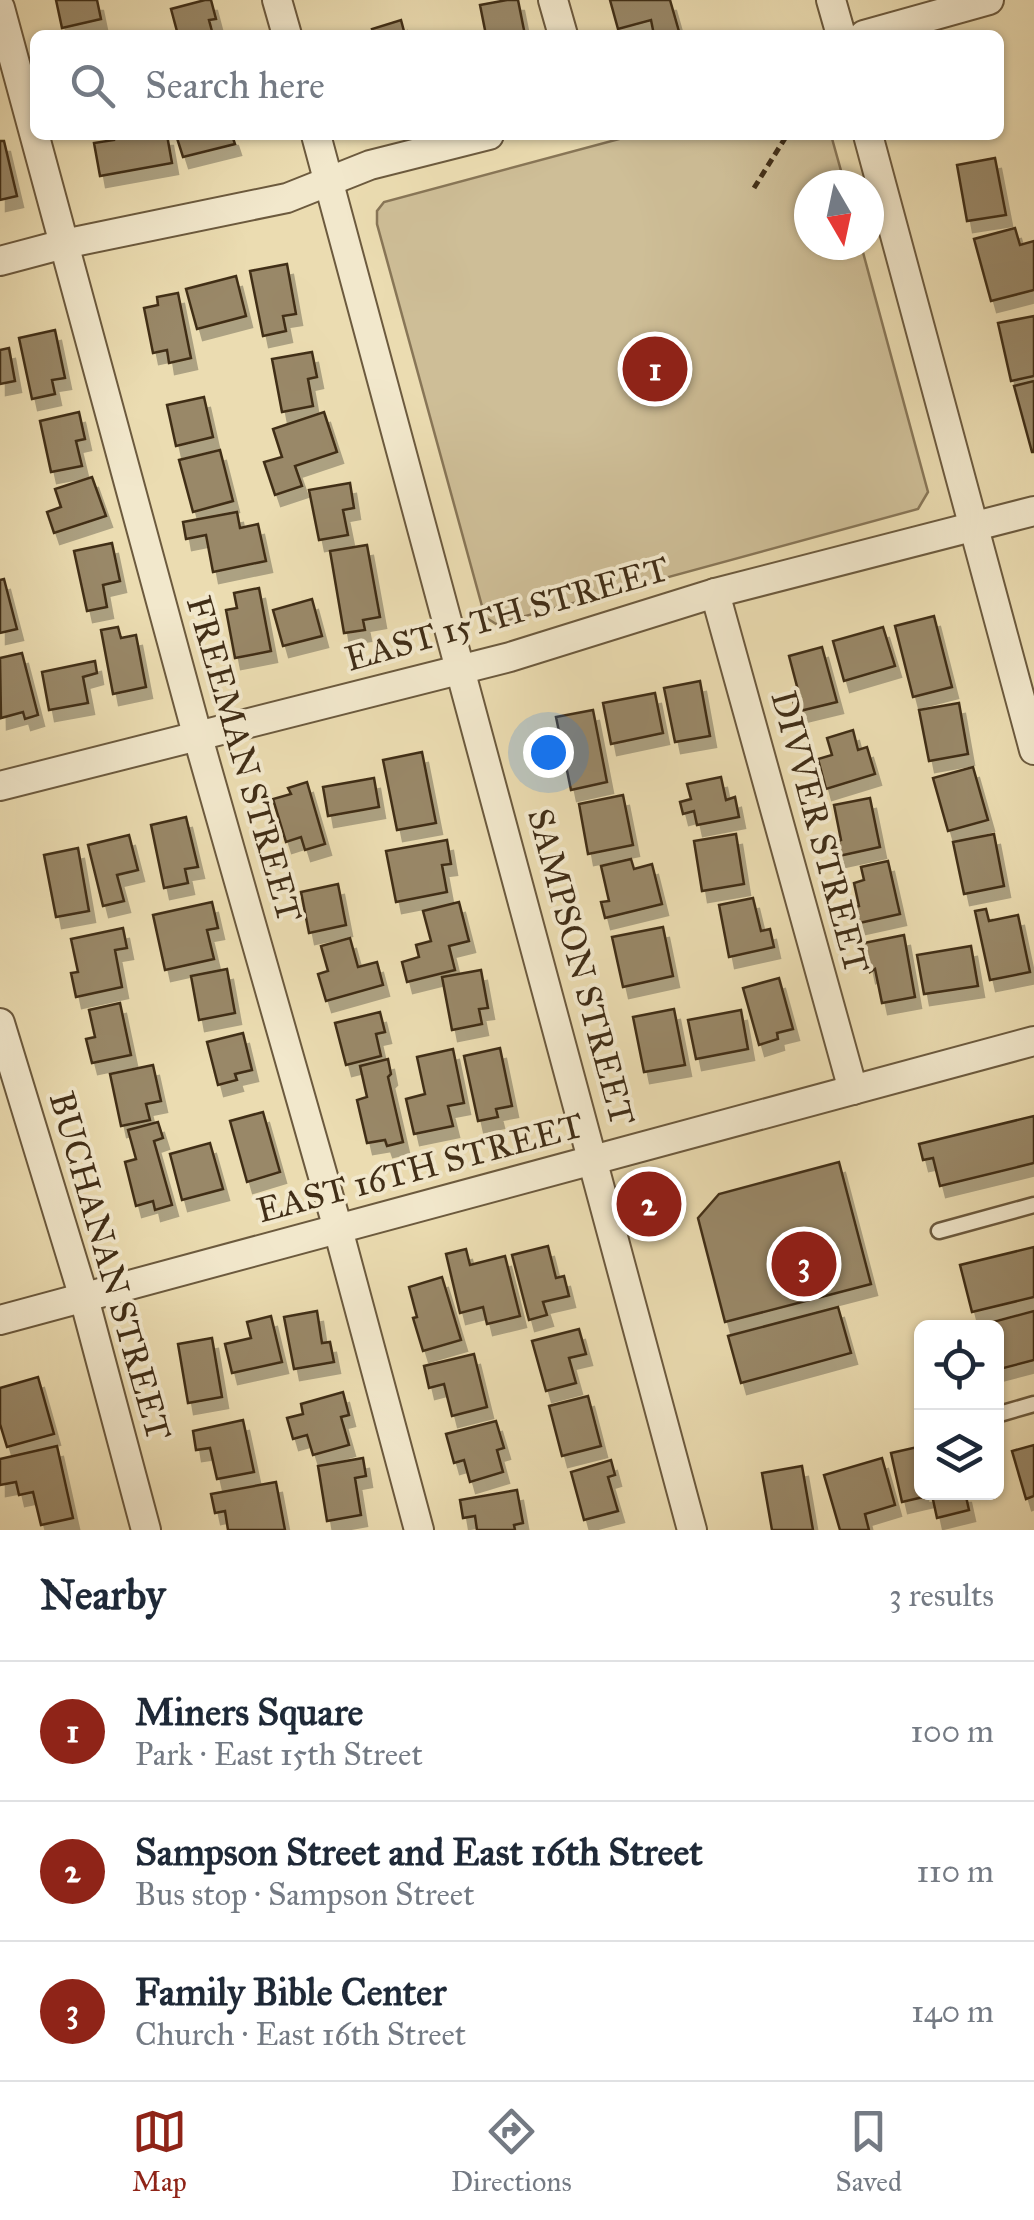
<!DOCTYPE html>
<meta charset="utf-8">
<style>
body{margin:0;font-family:"IM FELL Great Primer",serif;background:#f6f6f7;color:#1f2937}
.controls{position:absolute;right:30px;bottom:30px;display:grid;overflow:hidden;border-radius:15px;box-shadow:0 2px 8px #0004}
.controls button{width:90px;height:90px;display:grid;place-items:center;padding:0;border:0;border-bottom:2px solid #e0e1e3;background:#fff;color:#1f2937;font:50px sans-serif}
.compass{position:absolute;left:794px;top:170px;width:90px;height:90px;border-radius:50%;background:#fff;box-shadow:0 2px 8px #0004;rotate:171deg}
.you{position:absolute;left:548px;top:752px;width:35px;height:35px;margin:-25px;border:8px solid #fff;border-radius:50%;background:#1a73e8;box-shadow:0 0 0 15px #1a73e833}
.badge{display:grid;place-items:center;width:65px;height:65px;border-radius:50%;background:#8f2418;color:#fff;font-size:32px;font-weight:700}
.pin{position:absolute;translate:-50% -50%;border:5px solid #fff;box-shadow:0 2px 10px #0006}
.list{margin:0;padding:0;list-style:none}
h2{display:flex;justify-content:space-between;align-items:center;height:130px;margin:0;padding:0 40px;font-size:42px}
h2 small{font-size:32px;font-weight:400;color:#747a83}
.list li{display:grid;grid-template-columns:65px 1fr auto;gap:30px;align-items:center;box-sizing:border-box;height:140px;padding:0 40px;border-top:2px solid #e0e1e3}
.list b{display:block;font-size:38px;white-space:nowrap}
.list p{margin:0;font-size:32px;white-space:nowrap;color:#747a83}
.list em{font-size:32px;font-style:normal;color:#747a83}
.icon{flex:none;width:55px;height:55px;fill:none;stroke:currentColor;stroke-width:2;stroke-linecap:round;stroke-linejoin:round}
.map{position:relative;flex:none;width:1034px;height:1530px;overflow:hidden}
.search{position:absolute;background:#fff;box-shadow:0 2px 8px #0004;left:30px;right:30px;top:30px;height:110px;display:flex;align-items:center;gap:25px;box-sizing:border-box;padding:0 35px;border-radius:15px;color:#747a83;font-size:38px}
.sheet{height:550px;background:#fff}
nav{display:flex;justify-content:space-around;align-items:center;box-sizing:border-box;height:140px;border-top:2px solid #e0e1e3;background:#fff;font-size:28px;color:#747a83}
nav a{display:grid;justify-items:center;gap:5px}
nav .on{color:#8f2418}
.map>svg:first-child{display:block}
</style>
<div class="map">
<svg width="1034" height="1530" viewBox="0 0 1034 1530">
<defs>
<filter id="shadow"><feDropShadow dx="6" dy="11" stdDeviation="0" flood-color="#0004"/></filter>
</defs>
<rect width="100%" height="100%" fill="#ebdcb1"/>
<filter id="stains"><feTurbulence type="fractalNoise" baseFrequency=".002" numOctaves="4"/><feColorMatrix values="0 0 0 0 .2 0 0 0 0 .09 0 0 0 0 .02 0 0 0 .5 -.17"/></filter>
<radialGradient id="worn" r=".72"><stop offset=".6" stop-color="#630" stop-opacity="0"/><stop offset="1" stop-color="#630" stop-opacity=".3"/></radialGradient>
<path fill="#cebe97" stroke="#887657" stroke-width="2.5" d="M634,135H831L845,185H809V245H861L928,492L918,509L496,624L485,617L377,224V211L384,202Z"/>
<g fill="#998867" stroke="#412e17" stroke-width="2.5" filter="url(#shadow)">
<path d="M56,0H97L101,19L62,28Z"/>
<path d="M205,0H211L216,19L209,20L213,35H178L171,9Z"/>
<path d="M507,0H518L525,35H486L480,5Z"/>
<path d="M610,0H670L680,35H654L651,20L618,29Z"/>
<path d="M401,20L405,35H374L372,29Z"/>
<path d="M114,135H167L172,163L100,176L94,143L114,140Z"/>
<path d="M176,135H232L235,144L183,157Z"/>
<path d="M0,141H4L17,196L0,200Z"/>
<path d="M995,158L1006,215L967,221L957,165Z"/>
<path d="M1015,228L1020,245L1034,241V290L991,301L974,239Z"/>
<path d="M287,264L296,314L283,316L286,331L263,336L250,271Z"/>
<path d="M236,276L246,316L197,329L186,289Z"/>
<path d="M178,293L191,358L169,363L167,350L153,353L144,308L158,305L157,297Z"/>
<path d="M1034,316V376L1011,381L998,323Z"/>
<path d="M55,330L65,378L52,380L55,394L32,399L19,338Z"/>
<path d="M9,348L15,381L0,384V350Z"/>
<path d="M312,352L317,377L308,379L313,406L282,412L272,359Z"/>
<path d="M1034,381V452H1032L1014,386Z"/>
<path d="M204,397L213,437L176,446L167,405Z"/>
<path d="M79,412L85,439L76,441L82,466L51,472L40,421Z"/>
<path d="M324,412L337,452L295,466L302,486L275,495L264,462L282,457L273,429Z"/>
<path d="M220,450L233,501L193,512L179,460Z"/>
<path d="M92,477L106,516L54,533L47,512L61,507L55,489Z"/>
<path d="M350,483L354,508L343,510L348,535L319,540L309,490Z"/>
<path d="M237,512L240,528L258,524L266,561L213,572L206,535L186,539L183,522Z"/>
<path d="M112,543L120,581L103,585L107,607L87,611L74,551Z"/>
<path d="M367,545L380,617L363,620L365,630L344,633L330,551Z"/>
<path d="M4,579L17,629L0,633V580Z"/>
<path d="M259,588L271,651L235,658L226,610L237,608L234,593Z"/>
<path d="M312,599L322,636L283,646L273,610Z"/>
<path d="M934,616L952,687L913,697L895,626Z"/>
<path d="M118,627L121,638L136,635L146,687L113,694L101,630Z"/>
<path d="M883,627L895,666L844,681L833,641Z"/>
<path d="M822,647L837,702L796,712L792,696L799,694L789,656Z"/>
<path d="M22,653L38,715L25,719L23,712L1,718L0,658Z"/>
<path d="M95,661L97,673L83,677L88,703L49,710L42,672Z"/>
<path d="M700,681L710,736L675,742L664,688Z"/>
<path d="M655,693L663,733L611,744L603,703Z"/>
<path d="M959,703L968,754L929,761L919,710Z"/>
<path d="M593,710L607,782L571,790L556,717Z"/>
<path d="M853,730L858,750L867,747L875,774L826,789L818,759L832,755L827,738Z"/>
<path d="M422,752L436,823L397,830L383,760Z"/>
<path d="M973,767L988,820L948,831L933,778Z"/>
<path d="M721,777L726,800L735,797L739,817L697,825L694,811L683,814L680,802L691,799L687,784Z"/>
<path d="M374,778L379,807L328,816L323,787Z"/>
<path d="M307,782L325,844L305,850L301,837L286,842L273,799L291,794L288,788Z"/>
<path d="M623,795L633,845L588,854L579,804Z"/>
<path d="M870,798L880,847L839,856L836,842L841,840L834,805Z"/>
<path d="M186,817L198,867L185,869L188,883L164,888L151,825Z"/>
<path d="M736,834L744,884L702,891L694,841Z"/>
<path d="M994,834L1004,886L964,894L953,842Z"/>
<path d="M129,835L138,870L117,875L124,901L103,906L88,845Z"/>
<path d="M447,840L451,864L442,865L447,892L396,902L386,851Z"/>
<path d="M78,848L89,911L56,917L44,855Z"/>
<path d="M631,859L634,869L652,864L662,904L605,918L601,902L609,901L601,866Z"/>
<path d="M888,861L900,914L855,924L852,908L859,906L854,883L864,880L861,867Z"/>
<path d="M338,884L346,925L309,933L301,892Z"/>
<path d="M753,898L761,931L770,929L774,947L729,957L719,905Z"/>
<path d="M212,902L218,928L207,930L214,959L165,970L153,915Z"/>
<path d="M459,902L469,941L449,946L455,970L407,982L402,962L419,957L416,945L431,941L423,911Z"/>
<path d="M986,909L989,921L1018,915L1030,972L990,980L975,911Z"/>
<path d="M663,927L673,976L623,987L612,937Z"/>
<path d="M123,928L127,948L115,950L122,987L76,997L71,973L78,972L71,939Z"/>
<path d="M904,935L915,997L882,1003L875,969L870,972L864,943Z"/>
<path d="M350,938L358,967L377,962L383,985L326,1001L318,974L328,971L321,946Z"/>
<path d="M971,946L978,986L924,994L917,955Z"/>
<path d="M227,969L235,1013L199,1020L191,976Z"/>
<path d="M481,970L488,1008L479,1009L482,1024L452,1030L442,977Z"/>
<path d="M779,978L793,1029L777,1033L778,1039L759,1045L743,988Z"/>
<path d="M120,1003L131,1055L92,1063L86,1039L95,1037L89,1010Z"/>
<path d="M674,1009L685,1065L644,1072L633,1017Z"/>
<path d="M741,1010L748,1049L696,1059L688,1020Z"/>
<path d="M380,1012L385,1032L376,1034L381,1056L346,1065L335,1023Z"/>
<path d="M243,1033L252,1070L235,1074L237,1080L218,1085L207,1042Z"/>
<path d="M500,1048L512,1106L496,1109L498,1117L478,1121L464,1056Z"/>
<path d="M453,1049L464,1103L448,1106L453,1126L414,1134L406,1099L425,1094L417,1057Z"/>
<path d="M388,1059L391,1074L388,1077L403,1142L387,1146L385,1140L367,1143L357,1100L367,1097L360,1066Z"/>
<path d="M153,1065L161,1101L146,1104L150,1120L121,1126L110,1074Z"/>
<path d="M263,1112L280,1172L247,1182L230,1121Z"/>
<path d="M1034,1116V1163L940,1186L933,1158L923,1160L919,1144Z"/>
<path d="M158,1122L163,1138L154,1141L172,1205L155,1210L153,1201L136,1206L125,1162L136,1159L128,1130Z"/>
<path d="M210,1143L223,1189L182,1200L170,1154Z"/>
<path d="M839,1162L871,1284L725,1322L698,1218L719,1194Z"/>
<path d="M548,1246L556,1278L564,1276L569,1296L543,1302L547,1315L529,1320L512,1255Z"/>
<path d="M1034,1247V1297L972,1312L960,1265Z"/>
<path d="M466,1249L470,1265L505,1256L520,1316L487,1324L483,1307L460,1313L446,1254Z"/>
<path d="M442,1277L461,1340L423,1351L413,1318L417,1317L409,1287Z"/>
<path d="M838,1307L851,1353L741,1383L728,1336Z"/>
<path d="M317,1311L322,1343L330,1342L334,1362L294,1369L284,1317Z"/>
<path d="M1034,1311V1360L996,1370V1328L978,1326Z"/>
<path d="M271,1316L282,1362L232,1373L225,1344L251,1338L247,1322Z"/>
<path d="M579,1329L586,1354L569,1358L576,1383L546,1391L532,1341Z"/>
<path d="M212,1338L222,1397L188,1403L178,1344Z"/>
<path d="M474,1354L487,1407L452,1416L444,1384L429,1388L424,1366Z"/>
<path d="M38,1377L54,1434L7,1447L0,1424V1388Z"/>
<path d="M343,1392L349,1415L341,1417L349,1445L313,1455L307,1435L293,1439L287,1418L303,1414L301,1404Z"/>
<path d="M588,1396L601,1446L562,1456L549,1406Z"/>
<path d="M243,1420L254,1472L217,1479L210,1448L196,1450L193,1431Z"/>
<path d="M496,1421L504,1448L497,1450L503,1472L470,1482L464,1460L454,1463L446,1434Z"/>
<path d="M1034,1445V1496L1026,1499L1012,1451Z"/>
<path d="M57,1446L73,1518L41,1525L33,1492L19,1495L16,1482L0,1485V1459Z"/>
<path d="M922,1446V1492H965L969,1510L937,1518L932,1495L902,1502L891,1453Z"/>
<path d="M363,1458L366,1476L355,1478L361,1515L327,1521L318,1466Z"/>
<path d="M882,1458L895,1505L865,1514L869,1530H840L824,1475Z"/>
<path d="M611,1460L615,1475L608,1477L618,1511L584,1520L571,1472Z"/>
<path d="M802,1466L813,1530H772L762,1473Z"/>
<path d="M276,1482L285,1530H228L225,1511L215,1513L211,1494Z"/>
<path d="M517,1490L523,1523L514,1525L515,1530H477L475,1516L463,1518L460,1500Z"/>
</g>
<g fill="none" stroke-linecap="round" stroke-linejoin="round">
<defs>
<g id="service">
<path d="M939,1231L1034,1205"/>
<path d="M996,1415L1034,1404"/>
</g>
<g id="minor">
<path d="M277,0L287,35"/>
<path d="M553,0L563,35"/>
<path d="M831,0L841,35"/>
<path d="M0,8L197,734L338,1229L419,1530"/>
<path d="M864,35L989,0"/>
<path d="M316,135L692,1530"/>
<path d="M868,135L1034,750"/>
<path d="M0,261L64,244L287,198L370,165L489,135"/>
<path d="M715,593L853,1090"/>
<path d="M0,786L510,657L715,593L1034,511"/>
<path d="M0,1023L84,1298L146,1530"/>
<path d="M0,1320L1034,1041"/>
</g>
</defs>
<use href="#service" stroke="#6c5a3e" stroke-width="19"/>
<use href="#minor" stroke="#6c5a3e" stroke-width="32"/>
<path stroke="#412e17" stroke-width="5" stroke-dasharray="8 5" stroke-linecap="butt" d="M754,188L787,135"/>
<use href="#service" stroke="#f2e8cc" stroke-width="14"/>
<use href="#minor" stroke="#f2e8cc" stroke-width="28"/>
</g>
<g text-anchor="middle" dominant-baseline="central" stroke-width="8" stroke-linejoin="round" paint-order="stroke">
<g font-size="35" fill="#412e17" stroke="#f2e8cc">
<text transform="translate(507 614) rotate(-16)">EAST 15TH STREET</text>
<text transform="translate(244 759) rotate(74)">FREEMAN STREET</text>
<text transform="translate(820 832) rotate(75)">DIVVER STREET</text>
<text transform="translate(581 967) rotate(75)">SAMPSON STREET</text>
<text transform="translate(420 1168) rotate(-15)">EAST 16TH STREET</text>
<text transform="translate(110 1266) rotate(74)">BUCHANAN STREET</text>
</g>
</g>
<rect width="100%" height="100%" filter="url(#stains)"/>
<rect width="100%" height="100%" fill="url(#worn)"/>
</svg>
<div class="controls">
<button><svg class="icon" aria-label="locate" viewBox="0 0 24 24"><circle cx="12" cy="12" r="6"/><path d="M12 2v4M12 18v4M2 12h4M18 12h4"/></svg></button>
<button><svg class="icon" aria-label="layers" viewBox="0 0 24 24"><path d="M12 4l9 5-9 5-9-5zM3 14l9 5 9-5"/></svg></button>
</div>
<svg class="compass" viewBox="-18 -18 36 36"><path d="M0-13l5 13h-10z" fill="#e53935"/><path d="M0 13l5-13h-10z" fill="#747a83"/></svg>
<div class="you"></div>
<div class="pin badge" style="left:655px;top:369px">1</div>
<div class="pin badge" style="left:649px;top:1204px">2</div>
<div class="pin badge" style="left:804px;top:1264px">3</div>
<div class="search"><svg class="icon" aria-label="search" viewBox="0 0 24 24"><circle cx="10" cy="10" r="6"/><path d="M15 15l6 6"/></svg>Search here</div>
</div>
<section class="sheet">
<h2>Nearby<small>3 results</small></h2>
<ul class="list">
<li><span class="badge">1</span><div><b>Miners Square</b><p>Park · East 15th Street</p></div><em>100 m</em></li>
<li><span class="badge">2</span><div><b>Sampson Street and East 16th Street</b><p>Bus stop · Sampson Street</p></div><em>110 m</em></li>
<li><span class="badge">3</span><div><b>Family Bible Center</b><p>Church · East 16th Street</p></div><em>140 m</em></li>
</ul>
</section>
<nav>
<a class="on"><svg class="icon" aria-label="map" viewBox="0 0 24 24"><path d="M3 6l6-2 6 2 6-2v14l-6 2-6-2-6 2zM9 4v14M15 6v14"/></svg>Map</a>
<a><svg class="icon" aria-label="directions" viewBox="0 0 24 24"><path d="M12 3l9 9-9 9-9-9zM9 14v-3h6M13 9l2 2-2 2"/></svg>Directions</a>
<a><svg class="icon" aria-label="saved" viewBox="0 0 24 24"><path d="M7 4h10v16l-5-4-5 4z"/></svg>Saved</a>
</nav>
